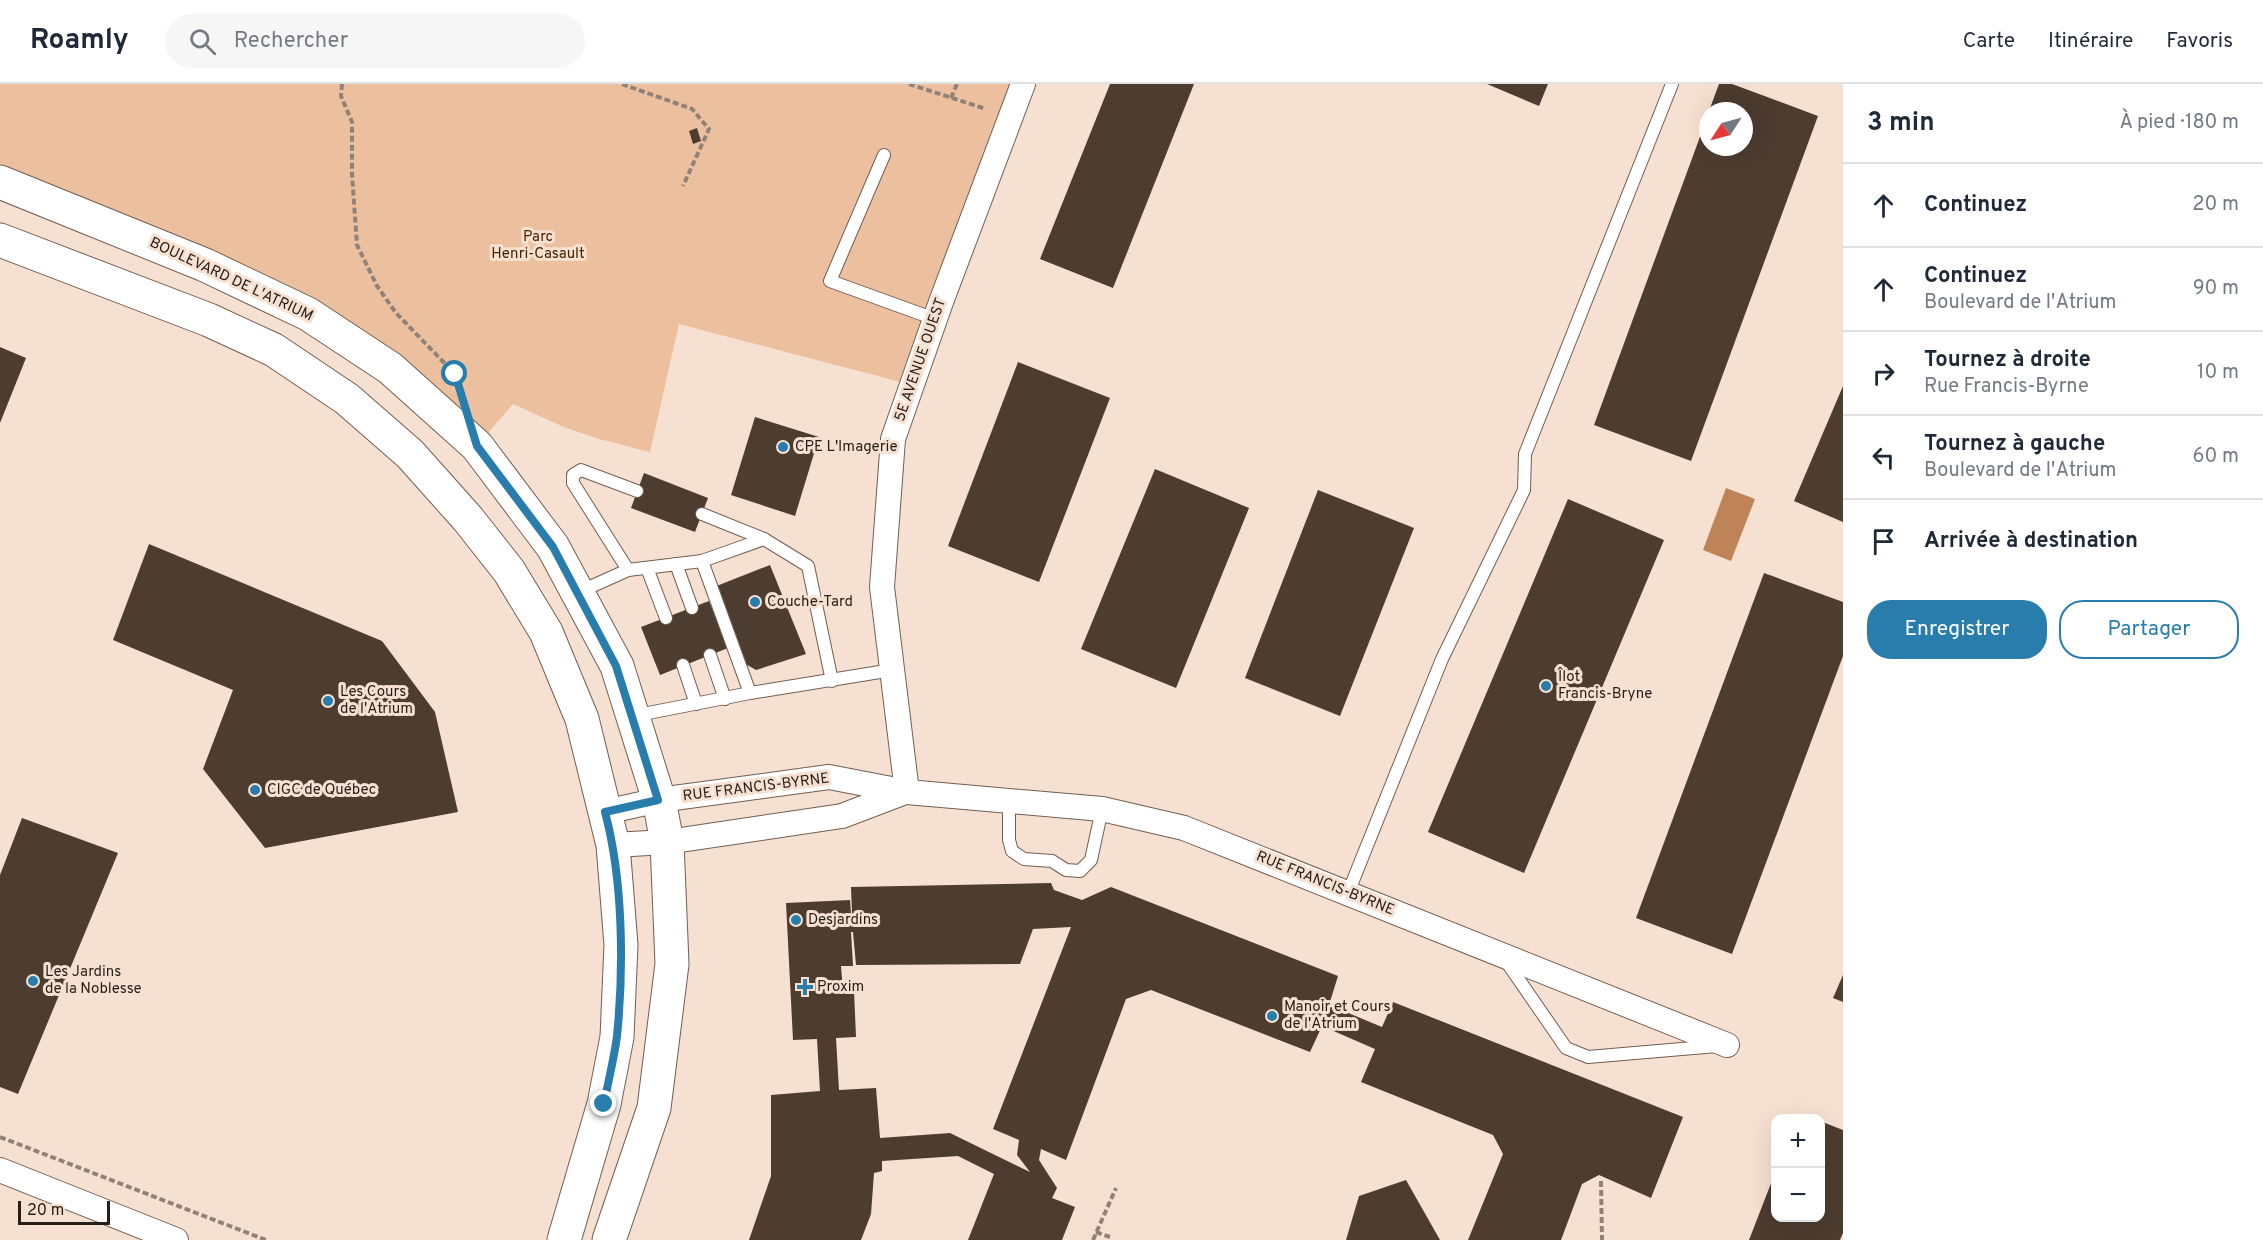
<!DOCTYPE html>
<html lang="fr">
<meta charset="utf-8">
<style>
body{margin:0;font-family:Overpass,sans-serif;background:#f6f6f7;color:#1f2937}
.controls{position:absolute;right:18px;bottom:18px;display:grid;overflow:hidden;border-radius:12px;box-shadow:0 6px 24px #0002}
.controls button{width:54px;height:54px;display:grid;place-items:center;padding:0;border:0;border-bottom:2px solid #e0e1e3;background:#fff;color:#1f2937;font:30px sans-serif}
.compass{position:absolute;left:1699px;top:18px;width:54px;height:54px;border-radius:50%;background:#fff;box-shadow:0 6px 24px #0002;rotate:234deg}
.scale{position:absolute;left:18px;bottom:15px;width:92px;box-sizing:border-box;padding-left:6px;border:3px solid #261f19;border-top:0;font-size:16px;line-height:21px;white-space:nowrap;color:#261f19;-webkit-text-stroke:4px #f6e0d1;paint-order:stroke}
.stop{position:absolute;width:18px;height:18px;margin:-14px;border:4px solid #287dad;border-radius:50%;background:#fff}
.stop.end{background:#287dad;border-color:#fff;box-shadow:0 2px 6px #0008}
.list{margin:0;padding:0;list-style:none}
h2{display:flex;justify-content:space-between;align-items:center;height:78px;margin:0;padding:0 24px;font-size:26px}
h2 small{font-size:20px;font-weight:400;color:#747a83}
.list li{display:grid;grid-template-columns:39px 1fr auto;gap:18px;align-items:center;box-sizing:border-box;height:84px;padding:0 24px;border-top:2px solid #e0e1e3}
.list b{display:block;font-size:22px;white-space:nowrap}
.list p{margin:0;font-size:20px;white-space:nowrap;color:#747a83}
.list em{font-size:20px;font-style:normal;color:#747a83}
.actions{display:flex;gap:12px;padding:18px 24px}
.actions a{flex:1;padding:14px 0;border:2px solid #287dad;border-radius:24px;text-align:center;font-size:21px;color:#287dad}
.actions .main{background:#287dad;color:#fff}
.icon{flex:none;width:33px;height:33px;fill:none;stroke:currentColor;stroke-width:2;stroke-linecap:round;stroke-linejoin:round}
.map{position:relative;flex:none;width:1843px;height:1156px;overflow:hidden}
header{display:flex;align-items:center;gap:36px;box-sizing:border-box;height:84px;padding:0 30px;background:#fff;border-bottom:2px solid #e0e1e3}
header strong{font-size:28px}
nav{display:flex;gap:33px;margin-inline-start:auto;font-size:21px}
.search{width:420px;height:54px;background:#f6f6f7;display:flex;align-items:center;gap:15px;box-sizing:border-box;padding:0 21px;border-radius:33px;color:#747a83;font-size:22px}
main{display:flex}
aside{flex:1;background:#fff}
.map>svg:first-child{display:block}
</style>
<header>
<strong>Roamly</strong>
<div class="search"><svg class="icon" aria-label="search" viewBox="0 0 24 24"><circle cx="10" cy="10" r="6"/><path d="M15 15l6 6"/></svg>Rechercher</div>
<nav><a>Carte</a><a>Itinéraire</a><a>Favoris</a></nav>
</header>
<main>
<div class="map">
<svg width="1843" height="1156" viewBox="0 0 1843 1156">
<rect width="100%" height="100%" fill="#f6e0d1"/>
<path fill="#ecc09f" d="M0,0H1023L912,301L679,240L650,368L599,355L564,343L513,320L477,362L390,284L0,97Z"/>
<path fill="#be8457" d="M1726,404L1755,415L1731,477L1703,466Z"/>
<g fill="#4d3c30" fill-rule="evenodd">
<path d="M1110,0H1194L1113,204L1040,175Z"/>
<path d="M1487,0H1548L1539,22Z"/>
<path d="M1719,0H1732L1818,32L1691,377L1594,341L1708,31V63H1744V27H1709Z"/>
<path d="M697,44L701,57L693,60L689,47Z"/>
<path d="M0,263L26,274L0,339Z"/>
<path d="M1018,278L1110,314L1039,498L948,462Z"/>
<path d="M1843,302V438L1794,417Z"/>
<path d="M755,333L819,353L795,432L731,411Z"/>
<path d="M1155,385L1249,424L1176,604L1081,565Z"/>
<path d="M644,389L708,414L695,448L631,424Z"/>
<path d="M1318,406L1414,444L1340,632L1245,594Z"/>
<path d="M1568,415L1664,456L1524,789L1428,748Z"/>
<path d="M149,460L382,557L435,628L458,728L265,764L203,685L233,606L113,556Z"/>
<path d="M770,481L806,570L756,586L742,578L714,503Z"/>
<path d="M1764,489L1843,518V572L1732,870L1636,834Z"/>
<path d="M709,517L728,564L660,591L641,543Z"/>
<path d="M22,734L118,769L18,1010L0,1003V791Z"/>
<path d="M1051,799L1054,806L1082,816L1111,803L1338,892L1329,921L1382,943L1393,918L1683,1033L1651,1114L1599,1091L1582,1100L1561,1156H1468L1503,1070L1493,1051L1361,998L1375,965L1322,942L1310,968L1151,906L1126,915L1066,1076L1041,1065L1039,1076L1057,1104L1052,1114L1075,1123L1062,1156H968L994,1090L958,1072L882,1077V1087L874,1089L871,1130L861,1156H749L771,1092V1011L820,1007L817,955L793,956L786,819L850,816L851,830H852L851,803ZM1071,843L993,1045L1019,1056L1017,1071L1030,1088L950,1049L880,1054L876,1004L839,1006L836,954L856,953L854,907H843L841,882H853L851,848H853L856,881L1020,880L1033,845Z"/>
<path d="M1843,891V918L1833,914Z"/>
<path d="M1820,1037L1843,1046V1149L1840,1156H1749L1775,1089L1776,1134H1820Z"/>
<path d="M1406,1096L1440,1156H1346L1359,1112Z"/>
</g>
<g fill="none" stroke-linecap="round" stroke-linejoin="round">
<defs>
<g id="lane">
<path d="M884,71L830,197L935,235"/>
<path d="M702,430L764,455"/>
<path d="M702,477L764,455L808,482L832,597"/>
<path d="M676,480L692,524"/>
<path d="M647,484L666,534"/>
<path d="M628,486L573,399V391L581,386L637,407"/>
<path d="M579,508L628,486L702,477L750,609"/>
<path d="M710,571L725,615"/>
<path d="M683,581L696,620"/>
<path d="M633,632L750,609L892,586"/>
<path d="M1009,717V756L1012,767L1024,775L1052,777L1066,786L1080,787L1091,776L1102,725"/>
<path d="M1348,809L1442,575L1524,406L1525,370L1672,0"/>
<path d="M1506,877L1566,964L1588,973L1717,962"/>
</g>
<g id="street">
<path d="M907,708L882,503L893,355L941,218L1023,0"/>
<path d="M605,728L659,716L829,693L907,708L1102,725L1184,744L1727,961"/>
<path d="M613,761L667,758L842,732L905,708"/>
<path d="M0,1086L176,1156"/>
</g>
<g id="secondary">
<path d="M0,98L205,181L308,230L390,284L477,362L553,463L617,582L659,716L667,758L672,880L654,1024L609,1156"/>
<path d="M0,156L209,236L274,266L347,315L410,370L468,435L509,487L546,548L582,635L613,761L621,861L617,953L604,1020L564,1156"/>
</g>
</defs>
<use href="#lane" stroke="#715f52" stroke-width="14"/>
<use href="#street" stroke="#715f52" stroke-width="26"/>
<use href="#secondary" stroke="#715f52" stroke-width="35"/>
<g stroke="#918277" stroke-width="4" stroke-dasharray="6 3" stroke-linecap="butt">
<path d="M342,0L341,12L352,38V90L357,161L377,202L396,229L455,290L459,301"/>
<path d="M622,0L692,25L709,45L683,102"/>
<path d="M909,0L986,25"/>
<path d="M951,14L957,0"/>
<path d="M0,1053L266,1156"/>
<path d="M1601,1097L1602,1156"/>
<path d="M1096,1148L1110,1153"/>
<path d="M1093,1156L1116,1104"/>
</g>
<use href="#lane" stroke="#fff" stroke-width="12"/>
<use href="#street" stroke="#fff" stroke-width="24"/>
<use href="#secondary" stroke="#fff" stroke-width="33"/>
</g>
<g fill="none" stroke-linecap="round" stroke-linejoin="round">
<path stroke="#287dad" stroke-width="8" d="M455,290L477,362L553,463L616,582L658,716L605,728C623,795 624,883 617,952C614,975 608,998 604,1020"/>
</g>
<g fill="#287dad" stroke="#f6e0d1" stroke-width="2">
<circle cx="783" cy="363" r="6"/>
<circle cx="755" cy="518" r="6"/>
<circle cx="1546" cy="602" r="6"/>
<circle cx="328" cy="617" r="6"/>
<circle cx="255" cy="706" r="6"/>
<circle cx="796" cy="836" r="6"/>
<circle cx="33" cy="897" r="6"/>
<path d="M802 894h6v6h6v6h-6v6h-6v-6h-6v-6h6z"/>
<circle cx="1272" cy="932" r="6"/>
</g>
<g text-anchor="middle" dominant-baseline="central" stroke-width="6" stroke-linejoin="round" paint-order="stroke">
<g font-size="15" fill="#492300" stroke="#f6e0d1">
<text x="538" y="153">Parc<tspan x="538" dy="17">Henri-Casault</tspan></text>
</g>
<g font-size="15" fill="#261f19" stroke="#f6e0d1">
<text transform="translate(231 196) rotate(25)">BOULEVARD DE L'ATRIUM</text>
<text transform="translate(921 276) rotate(-71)">5E AVENUE OUEST</text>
<text transform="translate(756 704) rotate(-7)">RUE FRANCIS-BYRNE</text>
<text transform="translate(1325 800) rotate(22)">RUE FRANCIS-BYRNE</text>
</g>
<g font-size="15" fill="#261f19" stroke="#f6e0d1" text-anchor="start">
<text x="795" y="363">CPE L'Imagerie</text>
<text x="767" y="518">Couche-Tard</text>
<text x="1558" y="593">Îlot<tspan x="1558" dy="17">Francis-Bryne</tspan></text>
<text x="340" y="608">Les Cours<tspan x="340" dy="17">de l'Atrium</tspan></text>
<text x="267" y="706">CIGC de Québec</text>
<text x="808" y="836">Desjardins</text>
<text x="45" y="888">Les Jardins<tspan x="45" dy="17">de la Noblesse</tspan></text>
<text x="817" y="903">Proxim</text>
<text x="1284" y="923">Manoir et Cours<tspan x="1284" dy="17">de l'Atrium</tspan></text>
</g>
</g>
</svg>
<div class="controls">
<button>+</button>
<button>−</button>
</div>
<svg class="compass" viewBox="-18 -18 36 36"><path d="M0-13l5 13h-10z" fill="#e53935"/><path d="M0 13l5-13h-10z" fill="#747a83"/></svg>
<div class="scale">20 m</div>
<div class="stop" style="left:455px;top:290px"></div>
<div class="stop end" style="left:604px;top:1020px"></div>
</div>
<aside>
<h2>3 min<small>À pied · 180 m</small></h2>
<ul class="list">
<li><svg class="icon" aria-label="ahead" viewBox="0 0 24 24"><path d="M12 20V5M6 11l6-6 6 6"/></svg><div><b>Continuez</b></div><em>20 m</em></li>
<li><svg class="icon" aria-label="ahead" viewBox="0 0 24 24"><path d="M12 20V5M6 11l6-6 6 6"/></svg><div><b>Continuez</b><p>Boulevard de l'Atrium</p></div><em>90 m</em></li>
<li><svg class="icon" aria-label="right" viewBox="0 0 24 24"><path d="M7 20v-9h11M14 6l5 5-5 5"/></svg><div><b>Tournez à droite</b><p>Rue Francis-Byrne</p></div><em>10 m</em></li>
<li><svg class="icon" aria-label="left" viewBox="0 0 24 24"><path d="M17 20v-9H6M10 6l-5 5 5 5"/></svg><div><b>Tournez à gauche</b><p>Boulevard de l'Atrium</p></div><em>60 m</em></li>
<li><svg class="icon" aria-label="arrive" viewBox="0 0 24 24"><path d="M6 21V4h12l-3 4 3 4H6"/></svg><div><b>Arrivée à destination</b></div></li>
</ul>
<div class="actions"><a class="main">Enregistrer</a><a>Partager</a></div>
</aside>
</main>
